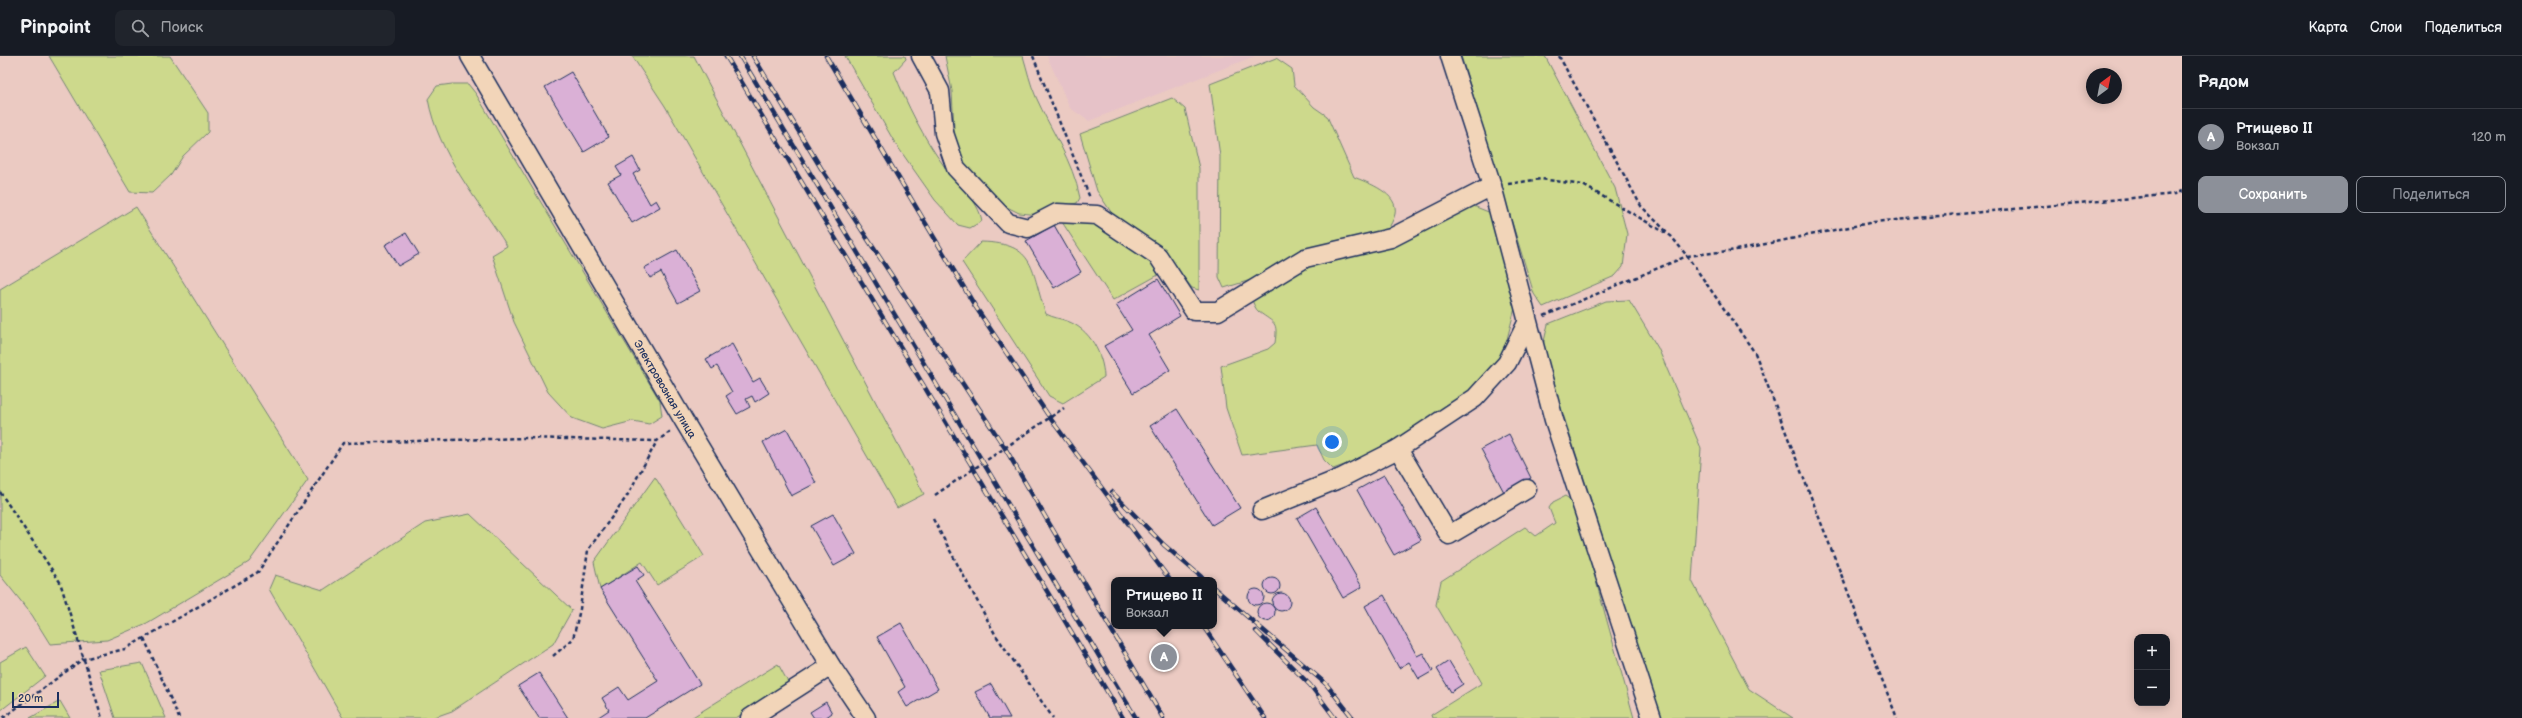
<!DOCTYPE html>
<html lang="ru">
<meta charset="utf-8">
<style>
body{margin:0;font-family:"Balsamiq Sans",sans-serif;background:#20242c;color:#f1f3f6}
.controls{position:absolute;right:12px;bottom:12px;display:grid;overflow:hidden;border-radius:8px;box-shadow:0 2px 10px #0003}
.controls button{width:36px;height:36px;display:grid;place-items:center;padding:0;border:0;border-bottom:1px solid #363941;background:#171b24;color:#f1f3f6;font:20px sans-serif}
.compass{position:absolute;left:2086px;top:12px;width:36px;height:36px;border-radius:50%;background:#171b24;box-shadow:0 2px 10px #0003;rotate:32deg}
.scale{position:absolute;left:12px;bottom:10px;width:47px;box-sizing:border-box;padding-left:4px;border:2px solid #1b2f5e;border-top:0;font-size:11px;line-height:14px;white-space:nowrap;color:#1b2f5e;-webkit-text-stroke:3px #f2d5b9;paint-order:stroke}
.you{position:absolute;left:1332px;top:386px;width:14px;height:14px;margin:-10px;border:3px solid #fff;border-radius:50%;background:#1a73e8;box-shadow:0 0 0 6px #1a73e833}
.badge{display:grid;place-items:center;width:26px;height:26px;border-radius:50%;background:#8c9099;color:#fff;font-size:13px;font-weight:700}
.pin{position:absolute;translate:-50% -50%;border:2px solid #fff;box-shadow:0 1px 4px #0006}
.popup{position:absolute;left:1111px;top:521px;width:106px;height:52px;box-sizing:border-box;display:grid;place-content:center;border-radius:8px;background:#171b24;filter:drop-shadow(0 1px 3px #0005);font-size:13px;white-space:nowrap;color:#9ea1a6}
.popup b{font-size:15px;color:#f1f3f6}
.popup::after{content:'';position:absolute;left:50%;top:100%;margin-left:-8px;border:8px solid transparent;border-top-color:#171b24}
.list{margin:0;padding:0;list-style:none}
h2{display:flex;justify-content:space-between;align-items:center;height:52px;margin:0;padding:0 16px;font-size:17px}
h2 small{font-size:13px;font-weight:400;color:#9ea1a6}
.list li{display:grid;grid-template-columns:26px 1fr auto;gap:12px;align-items:center;box-sizing:border-box;height:56px;padding:0 16px;border-top:1px solid #363941}
.list b{display:block;font-size:15px;white-space:nowrap}
.list p{margin:0;font-size:13px;white-space:nowrap;color:#9ea1a6}
.list em{font-size:13px;font-style:normal;color:#9ea1a6}
.actions{display:flex;gap:8px;padding:12px 16px}
.actions a{flex:1;padding:9px 0;border:1px solid #8c9099;border-radius:8px;text-align:center;font-size:14px;color:#8c9099}
.actions .main{background:#8c9099;color:#fff}
.icon{flex:none;width:22px;height:22px;fill:none;stroke:currentColor;stroke-width:2;stroke-linecap:round;stroke-linejoin:round}
.map{position:relative;flex:none;width:2182px;height:662px;overflow:hidden}
header{display:flex;align-items:center;gap:24px;box-sizing:border-box;height:56px;padding:0 20px;background:#171b24;border-bottom:1px solid #363941}
header strong{font-size:19px}
nav{display:flex;gap:22px;margin-inline-start:auto;font-size:14px}
.search{width:280px;height:36px;background:#20242c;display:flex;align-items:center;gap:10px;box-sizing:border-box;padding:0 14px;border-radius:8px;color:#9ea1a6;font-size:15px}
main{display:flex}
aside{flex:1;background:#171b24}
.map>svg:first-child{display:block}
</style>
<header>
<strong>Pinpoint</strong>
<div class="search"><svg class="icon" aria-label="search" viewBox="0 0 24 24"><circle cx="10" cy="10" r="6"/><path d="M15 15l6 6"/></svg>Поиск</div>
<nav><a>Карта</a><a>Слои</a><a>Поделиться</a></nav>
</header>
<main>
<div class="map">
<svg width="2182" height="662" viewBox="0 0 2182 662">
<rect width="100%" height="100%" fill="#ebcac2"/>
<filter id="ink" filterUnits="userSpaceOnUse"><feTurbulence type="fractalNoise" baseFrequency=".025" numOctaves="2"/><feDisplacementMap in="SourceGraphic" scale="8" xChannelSelector="R" yChannelSelector="G"/><feConvolveMatrix kernelMatrix="1 2 1 2 8 2 1 2 1" color-interpolation-filters="sRGB"/></filter>
<g filter="url(#ink)">
<path fill="#e6c2c8" d="M1047,0H1255L1089,65L1070,52Z"/>
<g fill="#cdd98c" stroke="#748475">
<path d="M49,0H170L208,57V76L183,100L171,119L152,137L130,136Z"/>
<path d="M632,0H694L924,438L897,452L665,50Z"/>
<path d="M845,0H905L906,3L894,16C907,49 923,81 944,110C957,128 978,143 982,165L970,172L958,169L935,144L895,87Z"/>
<path d="M945,0H1023C1027,13 1030,28 1036,41C1051,75 1073,105 1080,142L1077,147L1055,152L1039,159L1019,157L995,145L968,113L955,90L952,35Z"/>
<path d="M1461,0H1545L1615,132L1627,178L1623,211L1615,220L1543,251L1534,238Z"/>
<path d="M1276,2L1292,13L1294,29L1314,51L1327,60L1354,121C1368,127 1399,137 1395,158C1394,163 1390,170 1387,175L1305,193L1254,223L1224,232L1219,221L1220,100L1210,28Z"/>
<path d="M452,28H468L476,38L660,345L662,360L649,368L633,365L602,373L572,362L548,336L514,266L492,199L507,190C478,144 438,98 428,43L437,30Z"/>
<path d="M1172,42L1185,53L1199,112V234L1192,232L1159,189L1115,162L1097,135L1080,78Z"/>
<path d="M1471,149L1491,157L1515,252L1503,299L1473,333L1369,400L1333,413L1324,404L1317,389L1242,399L1226,352L1221,310L1268,293L1275,287C1278,265 1275,268 1259,256C1255,253 1253,246 1251,242L1302,209Z"/>
<path d="M136,151L308,424L249,506L147,567L107,584L50,588L32,559L0,519V233Z"/>
<path d="M1076,164L1099,167L1153,203L1160,218L1113,244L1062,166Z"/>
<path d="M981,186C1038,187 1030,215 1046,258C1054,262 1059,262 1067,265C1090,273 1103,298 1104,321L1063,347L1049,340L962,206Z"/>
<path d="M1629,244L1658,292L1701,392L1692,525L1749,633L1793,662H1664L1656,659L1594,453L1542,294L1548,268L1606,245Z"/>
<path d="M655,421L704,500L657,529L642,506L600,533L594,506Z"/>
<path d="M1565,440L1571,444L1577,457L1634,662H1432L1431,659L1482,627L1436,549L1441,525L1525,471L1536,480L1555,467L1549,452L1553,446Z"/>
<path d="M470,458L572,554L553,588L452,655L432,662H343L269,533L275,519L323,534L425,467Z"/>
<path d="M26,591L45,620L0,655V606Z"/>
<path d="M142,607L166,662H115L99,614Z"/>
<path d="M778,608L789,628L736,662H691Z"/>
<path d="M60,645L70,662H30Z"/>
</g>
<g fill="#dab0d6" stroke="#1b2f5e">
<path d="M571,16L609,81L584,96L545,31Z"/>
<path d="M633,101L640,114L633,118L650,148L656,144L660,151L632,167L608,126L621,119L616,111Z"/>
<path d="M1054,169L1081,216L1054,232L1026,185Z"/>
<path d="M406,177L419,198L398,210L385,189Z"/>
<path d="M677,194L700,235L678,247L661,216L650,222L644,212Z"/>
<path d="M1158,223L1180,260L1149,279L1170,314L1133,337L1104,290L1132,274L1116,249Z"/>
<path d="M732,288L753,326L760,322L769,337L755,346L752,340L746,343L750,351L737,358L726,340L732,336L717,310L712,313L706,303Z"/>
<path d="M1177,353L1240,452L1212,469L1150,370Z"/>
<path d="M787,373L816,427L791,440L763,386Z"/>
<path d="M1509,378L1531,422L1504,436L1481,393Z"/>
<path d="M1384,419L1421,484L1394,499L1357,434Z"/>
<path d="M1316,451L1362,531L1343,542L1297,462Z"/>
<path d="M833,458L856,498L834,510L811,470Z"/>
<path d="M638,510L644,519L635,525L700,628L645,662H597L609,654L602,642L619,631L628,644L658,625L600,533Z"/>
<circle cx="1272" cy="530" r="8"/>
<circle cx="1256" cy="541" r="8"/>
<circle cx="1281" cy="546" r="9"/>
<path d="M1384,539L1417,600L1423,597L1433,615L1419,623L1409,606L1399,612L1365,550Z"/>
<circle cx="1266" cy="556" r="9"/>
<path d="M901,567L938,633L907,651L898,636L905,631L877,581Z"/>
<path d="M1449,605L1463,628L1451,636L1437,613Z"/>
<path d="M539,617L568,662H539L518,630Z"/>
<path d="M991,628L1010,662H990L975,636Z"/>
<path d="M826,646L832,657L825,662H814L810,656Z"/>
</g>
<g fill="none" stroke-linecap="round" stroke-linejoin="round">
<defs>
<g id="minor">
<path id="s1" d="M470,0L684,365L831,610L866,662"/>
<path d="M921,0L940,35L944,77L956,112L1008,167L1028,172L1057,157L1097,159L1158,200L1194,255H1218L1305,202L1391,182L1492,130"/>
<path d="M1450,0L1492,130L1554,364L1652,662"/>
<path d="M1398,393L1449,479L1527,433"/>
<path d="M1262,454L1341,422L1398,393L1475,342L1507,307L1527,267"/>
<path d="M750,662L831,610"/>
</g>
</defs>
<use href="#minor" stroke="#1b2f5e" stroke-width="21"/>
<g stroke="#1b2f5e" stroke-width="2.5" stroke-dasharray="4 3" stroke-linecap="butt">
<path d="M1033,0L1090,142"/>
<path d="M1559,0L1641,150L1668,177"/>
<path d="M1508,128L1541,123L1583,129L1671,180L1687,200L1736,194L1874,166L2175,138L2182,135"/>
<path d="M1544,260L1687,200L1755,297L1897,662"/>
<path d="M0,436L60,526L102,662"/>
<path d="M935,439L1064,352"/>
<path d="M933,463L995,578L1053,662"/>
<path d="M144,582L179,662"/>
<path d="M553,600L573,583L580,553L588,494L627,440L657,385"/>
<path d="M3,662L83,603L125,593L258,516L343,387L524,382L657,385L671,375"/>
</g>
<use href="#minor" stroke="#f2d5b9" stroke-width="18"/>
<defs>
<g id="rail">
<path d="M726,0L1123,662"/>
<path d="M740,0L1136,662"/>
<path d="M753,0L821,112L1005,392L1163,662"/>
<path d="M826,0L975,250L1050,362L1170,524"/>
<path d="M1112,436L1164,489L1205,524"/>
<path d="M1214,532L1326,628L1353,662"/>
<path d="M1203,570L1265,662"/>
<path d="M1256,575L1310,629L1335,662"/>
</g>
</defs>
<use href="#rail" stroke="#1b2f5e" stroke-width="4.5"/>
<use href="#rail" stroke="#f2d5b9" stroke-width="3" stroke-dasharray="9" stroke-linecap="butt"/>
</g>
</g>
<g text-anchor="middle" dominant-baseline="central" stroke-width="3" stroke-linejoin="round" paint-order="stroke">
<g font-size="11" fill="#1b2f5e" stroke="#f2d5b9">
<text stroke="none"><textPath href="#s1" startOffset="386">Электровозная улица</textPath></text>
</g>
</g>
</svg>
<div class="controls">
<button>+</button>
<button>−</button>
</div>
<svg class="compass" viewBox="-18 -18 36 36"><path d="M0-13l5 13h-10z" fill="#e53935"/><path d="M0 13l5-13h-10z" fill="#9ea1a6"/></svg>
<div class="scale">20 m</div>
<div class="you"></div>
<div class="pin badge" style="left:1164px;top:601px">A</div>
<div class="popup"><b>Ртищево II</b>Вокзал</div>
</div>
<aside>
<h2>Рядом<small></small></h2>
<ul class="list">
<li><span class="badge">A</span><div><b>Ртищево II</b><p>Вокзал</p></div><em>120 m</em></li>
</ul>
<div class="actions"><a class="main">Сохранить</a><a>Поделиться</a></div>
</aside>
</main>
